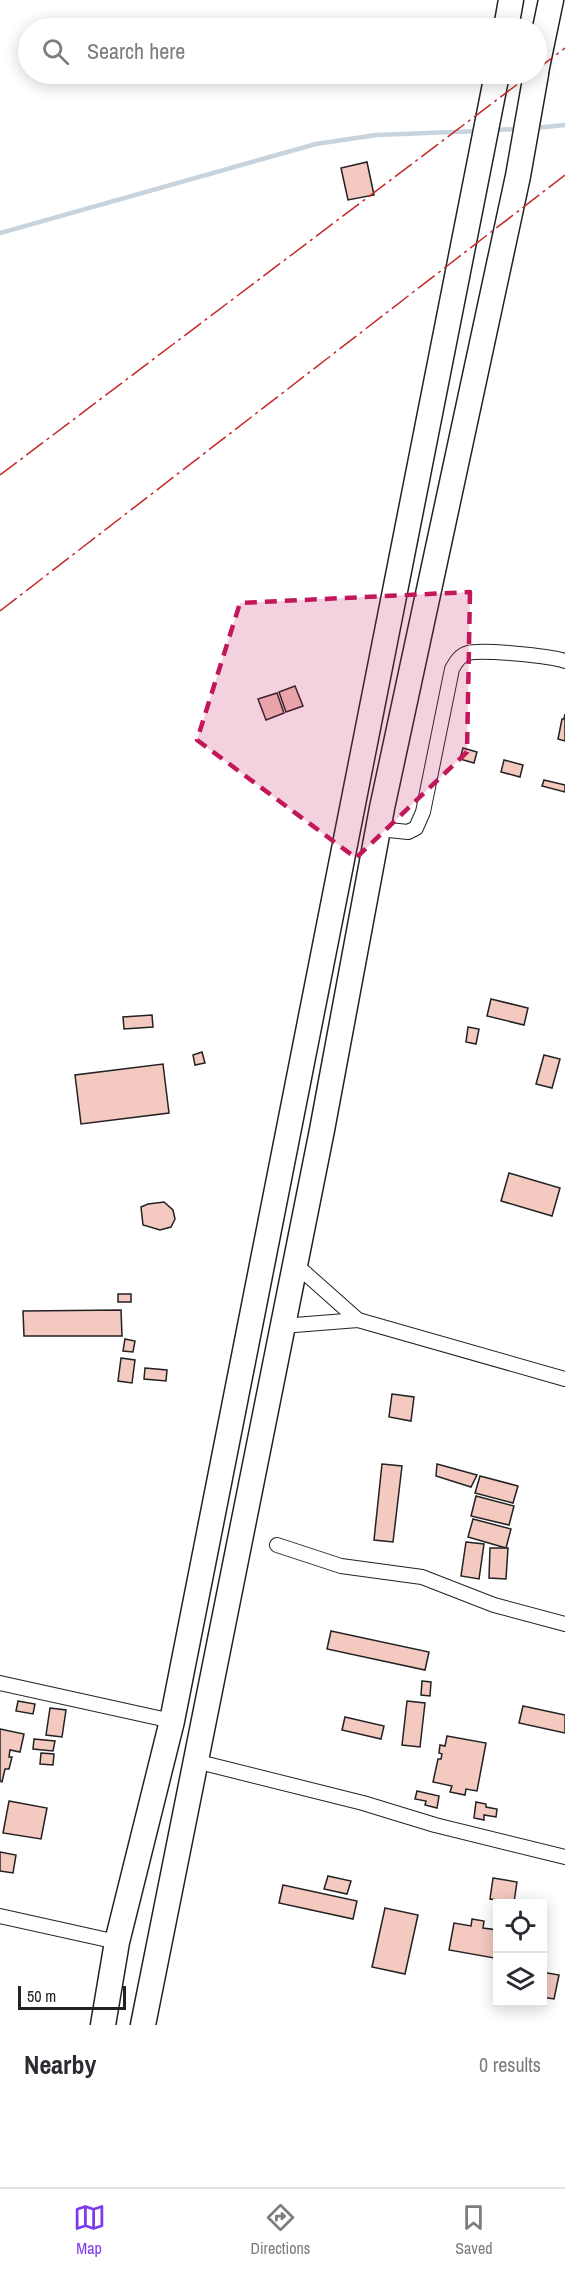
<!DOCTYPE html>
<style>
body{margin:0;font-family:"Archivo Narrow",sans-serif;background:#f2f2f3;color:#2b2b33}
.controls{position:absolute;right:18px;bottom:18px;display:grid;overflow:hidden;border-radius:0px;box-shadow:0 3px 15px #0003}
.controls button{width:54px;height:54px;display:grid;place-items:center;padding:0;border:0;border-bottom:2px solid #e1e1e2;background:#fff;color:#2b2b33;font:30px sans-serif}
.scale{position:absolute;left:18px;bottom:15px;width:108px;box-sizing:border-box;padding-left:6px;border:3px solid #222;border-top:0;font-size:16px;line-height:21px;white-space:nowrap;color:#222;-webkit-text-stroke:4px #fff;paint-order:stroke}
.list{margin:0;padding:0;list-style:none}
h2{display:flex;justify-content:space-between;align-items:center;height:78px;margin:0;padding:0 24px;font-size:26px}
h2 small{font-size:20px;font-weight:400;color:#7c7c81}
.icon{flex:none;width:33px;height:33px;fill:none;stroke:currentColor;stroke-width:2;stroke-linecap:round;stroke-linejoin:round}
.map{position:relative;flex:none;width:565px;height:2025px;overflow:hidden}
.search{position:absolute;background:#fff;box-shadow:0 3px 15px #0003;left:18px;right:18px;top:18px;height:66px;display:flex;align-items:center;gap:15px;box-sizing:border-box;padding:0 21px;border-radius:33px;color:#7c7c81;font-size:22px}
.sheet{height:162px;background:#fff}
nav{display:flex;justify-content:space-around;align-items:center;box-sizing:border-box;height:84px;border-top:2px solid #e1e1e2;background:#fff;font-size:16px;color:#7c7c81}
nav a{display:grid;justify-items:center;gap:3px}
nav .on{color:#7c3aed}
.map>svg:first-child{display:block}
</style>
<div class="map">
<svg width="565" height="2025" viewBox="0 0 565 2025">
<rect width="100%" height="100%" fill="#fff"/>
<g fill="none" stroke-linecap="round" stroke-linejoin="round">
<g stroke="#c7d3dd" stroke-width="4.5">
<path d="M535,128L565,125"/>
<path d="M493,130L518,129"/>
<path d="M0,233L316,144L376,135L479,131"/>
</g>
</g>
<g fill="#f3c9c0" stroke="#222" stroke-width="1.5">
<path d="M367,162L374,195L348,200L341,168Z"/>
<path d="M295,686L303,706L286,712L279,692Z"/>
<path d="M277,693L284,713L266,720L258,699Z"/>
<path d="M565,714V741L558,739L562,719H564Z"/>
<path d="M463,748L477,752L474,763L460,759Z"/>
<path d="M504,760L523,765L520,777L501,772Z"/>
<path d="M544,780L565,785V792L542,786Z"/>
<path d="M491,999L528,1008L524,1025L487,1016Z"/>
<path d="M152,1015L153,1027L124,1029L123,1017Z"/>
<path d="M468,1027L479,1029L476,1044L466,1042Z"/>
<path d="M202,1052L205,1063L195,1065L193,1055Z"/>
<path d="M544,1055L560,1059L552,1088L536,1084Z"/>
<path d="M163,1064L169,1113L81,1124L75,1075Z"/>
<path d="M509,1173L560,1188L552,1216L501,1201Z"/>
<path d="M164,1202L173,1210L175,1219L171,1227L160,1230L143,1225L141,1207L148,1204Z"/>
<rect x="118" y="1294" width="13" height="8"/>
<path d="M121,1310L122,1336H24L23,1311Z"/>
<path d="M125,1339L135,1341L133,1352L123,1351Z"/>
<path d="M121,1358L135,1360L132,1383L118,1381Z"/>
<path d="M145,1368L167,1370L166,1381L144,1379Z"/>
<path d="M392,1394L414,1397L411,1421L389,1417Z"/>
<path d="M382,1464L402,1466L393,1542L374,1540Z"/>
<path d="M437,1464L477,1475L471,1487L436,1476Z"/>
<path d="M480,1476L518,1486L513,1503L475,1493Z"/>
<path d="M476,1496L514,1506L509,1525L471,1516Z"/>
<path d="M473,1519L511,1529L506,1548L468,1537Z"/>
<path d="M466,1542L484,1544L479,1579L461,1576Z"/>
<path d="M490,1548H508L506,1579L489,1578Z"/>
<path d="M331,1631L429,1652L425,1670L327,1649Z"/>
<path d="M422,1681L431,1682L430,1696L421,1695Z"/>
<path d="M18,1701L35,1704L33,1714L16,1711Z"/>
<path d="M407,1701L425,1703L420,1747L402,1745Z"/>
<path d="M523,1706L565,1715V1733L519,1723Z"/>
<path d="M50,1708L66,1710L62,1737L46,1735Z"/>
<path d="M345,1717L384,1726L381,1739L342,1730Z"/>
<path d="M0,1729L24,1734L20,1752L10,1750L9,1757H12L9,1769H5L2,1782L0,1781Z"/>
<path d="M447,1736L486,1743L477,1791L466,1789L465,1795L450,1792L452,1786L433,1782L438,1759H441L442,1754L439,1753L440,1745L445,1746Z"/>
<path d="M34,1739L55,1741L53,1751L33,1749Z"/>
<path d="M41,1753L54,1754L53,1765L40,1764Z"/>
<path d="M417,1791L439,1796L437,1808L425,1805L426,1801L415,1799Z"/>
<path d="M9,1801L47,1808L41,1839L3,1833Z"/>
<path d="M476,1802L486,1804V1807L497,1809L496,1817L484,1815V1820L474,1818Z"/>
<path d="M0,1852L16,1855L13,1873L0,1871Z"/>
<path d="M328,1876L351,1881L347,1894L324,1889Z"/>
<path d="M493,1878L517,1882L514,1902L490,1899Z"/>
<path d="M283,1885L357,1901L353,1919L279,1903Z"/>
<path d="M385,1908L418,1915L405,1974L372,1967Z"/>
<path d="M472,1919L484,1921L483,1928L498,1930L494,1958L449,1950L454,1923L471,1926Z"/>
<path d="M542,1972L559,1975L554,1999L542,1997Z"/>
</g>
<g fill="none" stroke-linecap="round" stroke-linejoin="round">
<defs>
<g id="street">
<path d="M379,829L408,832L416,828L423,812L452,669C456,662 460,655 468,653C481,649 551,656 565,661"/>
<path d="M295,1264L358,1320"/>
<path d="M282,1326L358,1320L565,1379"/>
<path d="M277,1545L341,1566L422,1577L494,1605L565,1624"/>
<path d="M0,1683L172,1721"/>
<path d="M195,1761L363,1803L435,1825L565,1857"/>
<path d="M0,1916L117,1942"/>
</g>
<g id="highway">
<path d="M506,28L511,0"/>
<path d="M536,72L551,0"/>
<path d="M103,2025L117,1942L172,1721L497,74"/>
<path d="M143,2025L322,1130L382,808L518,176L536,74"/>
</g>
</defs>
<use href="#street" stroke="#222" stroke-width="16"/>
<use href="#highway" stroke="#222" stroke-width="27"/>
<use href="#street" stroke="#fff" stroke-width="14"/>
<use href="#highway" stroke="#fff" stroke-width="24"/>
<g stroke="#c62828" stroke-width="1.5" stroke-dasharray="21 4.5 3 4.5" stroke-linecap="butt">
<path d="M536,70L565,48"/>
<path d="M0,475L531,74"/>
<path d="M0,611L565,175"/>
</g>
</g>
<path fill="#c2185b" fill-opacity="0.2" stroke="#c2185b" stroke-width="4.5" stroke-dasharray="12 8" stroke-linejoin="round" d="M470,592L467,752L356,858L197,740L240,603Z"/>
</svg>
<div class="controls">
<button><svg class="icon" aria-label="locate" viewBox="0 0 24 24"><circle cx="12" cy="12" r="6"/><path d="M12 2v4M12 18v4M2 12h4M18 12h4"/></svg></button>
<button><svg class="icon" aria-label="layers" viewBox="0 0 24 24"><path d="M12 4l9 5-9 5-9-5zM3 14l9 5 9-5"/></svg></button>
</div>
<div class="scale">50 m</div>
<div class="search"><svg class="icon" aria-label="search" viewBox="0 0 24 24"><circle cx="10" cy="10" r="6"/><path d="M15 15l6 6"/></svg>Search here</div>
</div>
<section class="sheet">
<h2>Nearby<small>0 results</small></h2>
<ul class="list">
</ul>
</section>
<nav>
<a class="on"><svg class="icon" aria-label="map" viewBox="0 0 24 24"><path d="M3 6l6-2 6 2 6-2v14l-6 2-6-2-6 2zM9 4v14M15 6v14"/></svg>Map</a>
<a><svg class="icon" aria-label="directions" viewBox="0 0 24 24"><path d="M12 3l9 9-9 9-9-9zM9 14v-3h6M13 9l2 2-2 2"/></svg>Directions</a>
<a><svg class="icon" aria-label="saved" viewBox="0 0 24 24"><path d="M7 4h10v16l-5-4-5 4z"/></svg>Saved</a>
</nav>
